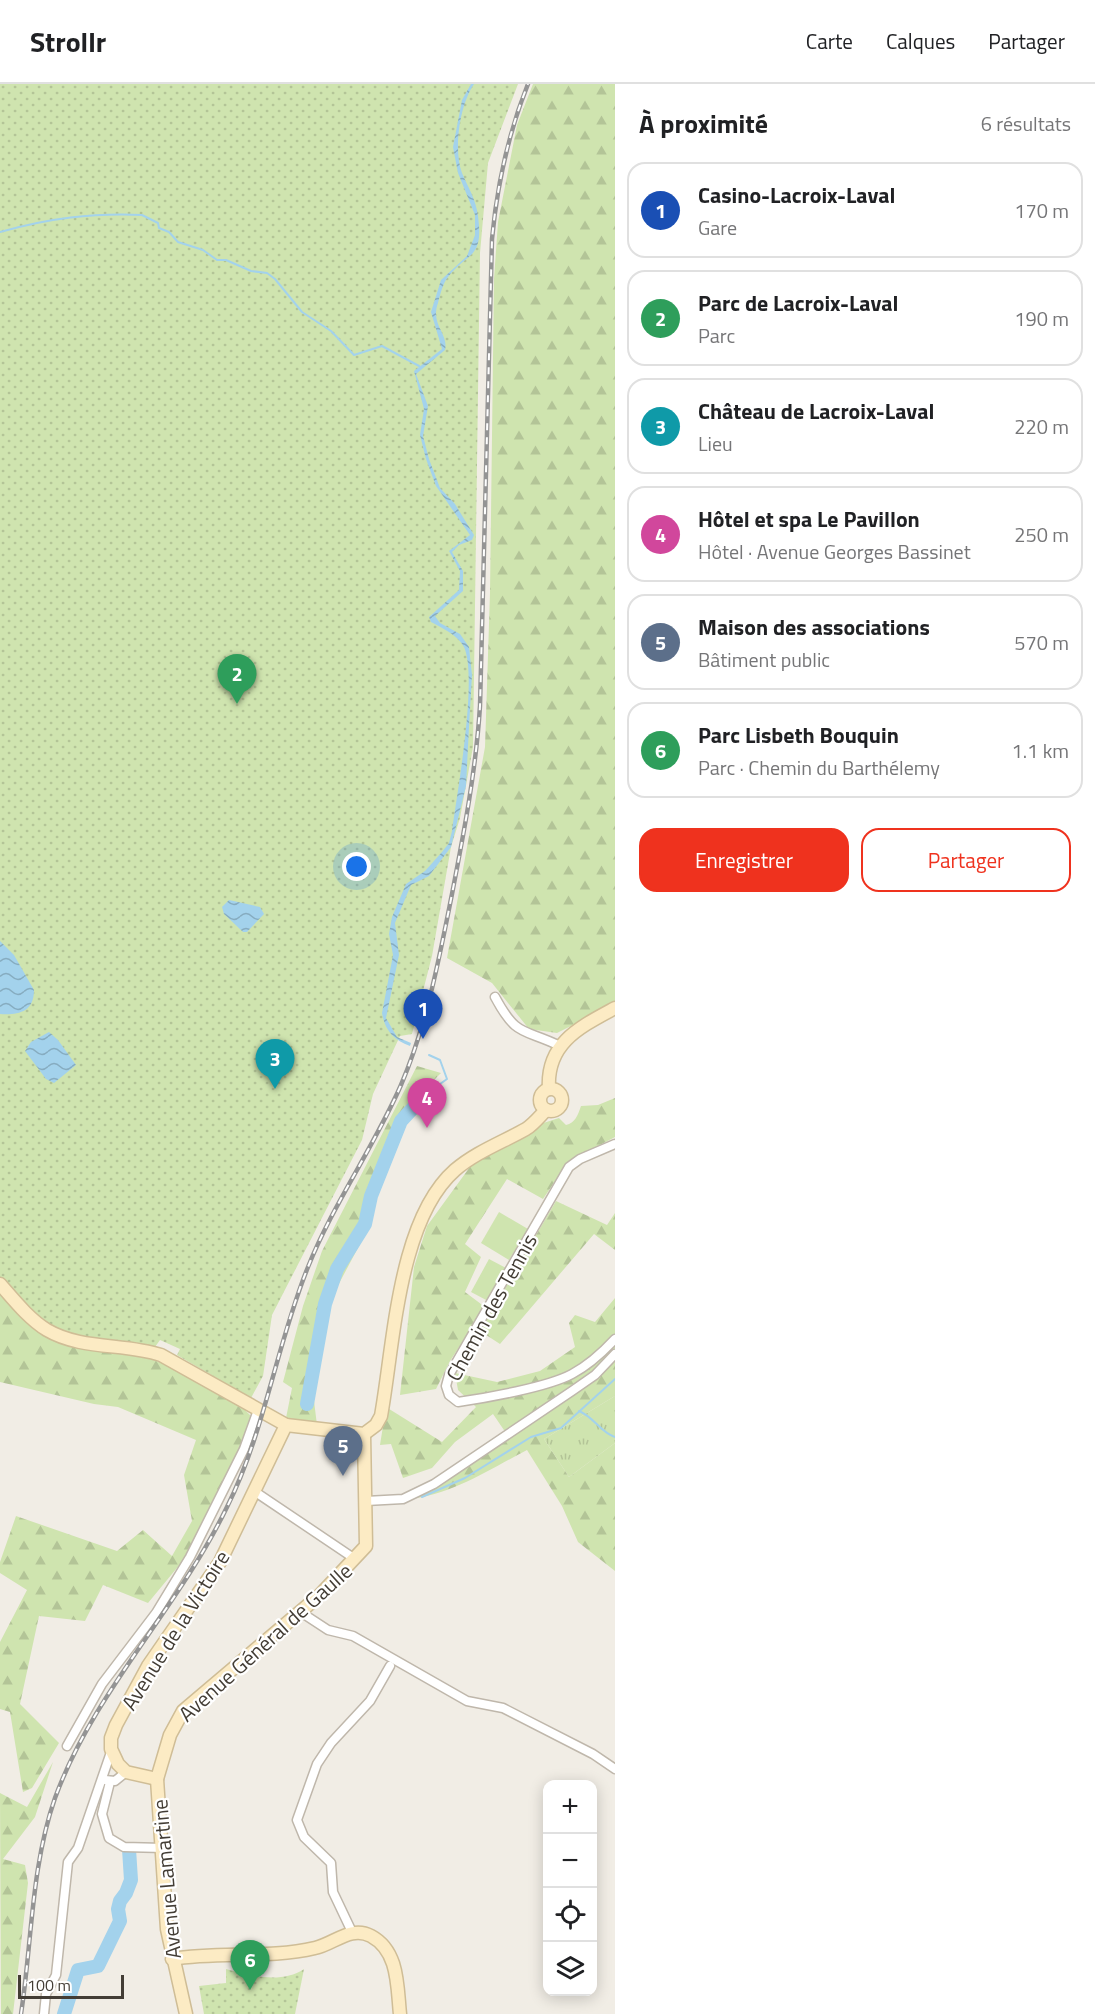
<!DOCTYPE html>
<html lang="fr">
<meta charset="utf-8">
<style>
body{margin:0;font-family:"Titillium Web",sans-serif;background:#f6f6f6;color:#202124}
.controls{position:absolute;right:18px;bottom:18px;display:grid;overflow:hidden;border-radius:12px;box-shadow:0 3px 15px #0003}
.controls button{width:54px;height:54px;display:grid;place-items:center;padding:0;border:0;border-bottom:2px solid #e0e0e0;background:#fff;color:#202124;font:30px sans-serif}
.scale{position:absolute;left:18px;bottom:15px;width:106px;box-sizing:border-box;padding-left:6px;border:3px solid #433d35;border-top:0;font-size:16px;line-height:21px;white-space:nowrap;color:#433d35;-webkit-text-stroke:4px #fff;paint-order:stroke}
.you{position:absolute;left:357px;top:783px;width:21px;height:21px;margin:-15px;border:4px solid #fff;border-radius:50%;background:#1a73e8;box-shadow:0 0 0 9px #1a73e833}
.badge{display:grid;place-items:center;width:39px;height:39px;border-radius:50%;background:#ef321e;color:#fff;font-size:20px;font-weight:700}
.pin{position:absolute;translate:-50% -50px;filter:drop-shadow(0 2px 3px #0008)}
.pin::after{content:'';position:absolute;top:32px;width:21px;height:18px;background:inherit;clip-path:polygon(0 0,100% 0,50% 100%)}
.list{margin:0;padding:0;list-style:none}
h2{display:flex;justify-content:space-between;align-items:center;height:78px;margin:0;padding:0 24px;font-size:26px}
h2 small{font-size:20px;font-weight:400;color:#757577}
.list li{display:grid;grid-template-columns:39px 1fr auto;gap:18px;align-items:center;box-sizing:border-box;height:96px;margin:0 12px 12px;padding:0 12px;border:2px solid #e0e0e0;border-radius:18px}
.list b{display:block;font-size:22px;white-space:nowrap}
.list p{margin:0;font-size:20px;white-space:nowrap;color:#757577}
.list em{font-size:20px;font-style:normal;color:#757577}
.actions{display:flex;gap:12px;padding:18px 24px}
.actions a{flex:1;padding:14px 0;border:2px solid #ef321e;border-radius:18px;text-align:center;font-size:21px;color:#ef321e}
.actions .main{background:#ef321e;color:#fff}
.icon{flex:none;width:33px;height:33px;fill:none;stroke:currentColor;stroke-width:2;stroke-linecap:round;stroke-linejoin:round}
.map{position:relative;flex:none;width:615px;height:1930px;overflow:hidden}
header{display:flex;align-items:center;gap:36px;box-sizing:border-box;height:84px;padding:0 30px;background:#fff;border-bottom:2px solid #e0e0e0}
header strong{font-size:28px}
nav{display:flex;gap:33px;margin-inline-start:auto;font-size:21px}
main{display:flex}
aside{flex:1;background:#fff}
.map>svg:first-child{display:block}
</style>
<header>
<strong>Strollr</strong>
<nav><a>Carte</a><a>Calques</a><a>Partager</a></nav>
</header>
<main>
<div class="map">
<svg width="615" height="1930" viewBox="0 0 615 1930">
<defs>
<pattern id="grass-tufts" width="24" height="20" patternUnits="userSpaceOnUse" patternTransform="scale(1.5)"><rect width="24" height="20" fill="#cfe4af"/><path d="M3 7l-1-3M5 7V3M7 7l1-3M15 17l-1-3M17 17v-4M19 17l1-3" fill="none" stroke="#b3c497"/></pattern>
<pattern id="forest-firs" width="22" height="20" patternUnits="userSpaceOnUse" patternTransform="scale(1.5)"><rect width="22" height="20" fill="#cfe4af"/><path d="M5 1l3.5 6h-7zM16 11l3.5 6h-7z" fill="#b3c497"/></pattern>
<pattern id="park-dots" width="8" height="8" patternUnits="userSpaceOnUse" patternTransform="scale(1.5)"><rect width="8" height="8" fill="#cfe4af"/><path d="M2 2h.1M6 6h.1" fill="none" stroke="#b3c497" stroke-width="1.8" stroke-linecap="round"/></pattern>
<pattern id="water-waves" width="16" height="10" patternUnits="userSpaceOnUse" patternTransform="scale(1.5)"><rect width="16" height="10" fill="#a3d2ec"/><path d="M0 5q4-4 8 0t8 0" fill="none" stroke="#86acc0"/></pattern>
</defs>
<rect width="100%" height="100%" fill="#f1ede5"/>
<path fill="url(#grass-tufts)" d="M615,1312V1359L569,1393L544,1355Z"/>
<g fill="url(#forest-firs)">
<path d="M533,0H615V920L557,949L529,945L492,899L447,874L485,663L490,509L494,195L498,138L517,41Z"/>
<path d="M417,982L441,989L401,1029L367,1116L360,1160L326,1224L312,1301L317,1341L286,1334L292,1304L283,1298L303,1222L322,1167Z"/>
<path d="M615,1014V1053L568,1078L543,1115L507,1095L465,1160L481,1173L465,1208L485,1223L450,1277L436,1305L400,1311L414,1183L427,1142L475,1076L534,1042L559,1034L566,1041C575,1039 578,1031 581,1022L598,1021Z"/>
<path d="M556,1117L607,1141L615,1129V1166L594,1150L500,1260L480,1247Z"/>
<path d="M0,1209C51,1275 78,1254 147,1274C182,1284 214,1307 245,1326L252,1333L235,1376L186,1473L148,1519L103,1501L85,1537L39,1532L20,1620L59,1659L32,1704L23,1708L10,1628L0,1625V1558L27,1506L0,1489V1478L16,1432L117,1467L143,1446L172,1472L192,1437L184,1391L196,1356L118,1323L94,1320L0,1298Z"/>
<path d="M615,1214V1312L544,1355L569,1393L615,1359V1487L578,1458L562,1422L527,1366C490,1385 450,1412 408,1415L508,1352L493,1330L455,1358L432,1384L403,1394L391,1360L380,1361L386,1323L442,1358L476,1323L458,1306L455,1289L497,1298L540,1287L575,1263L569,1239L575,1231L595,1238Z"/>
<path d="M53,1678L35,1733L3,1775L25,1781L28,1799L13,1930H1L0,1709L27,1723Z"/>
</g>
<g fill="url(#park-dots)">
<path d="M0,0H518L488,79L480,169L473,663L460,734L451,763L432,872L412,950L400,952L373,1010L362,1056L272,1231L263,1292L251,1314L177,1271L180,1265L160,1256L155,1263C129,1257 102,1258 76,1253C45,1246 20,1218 0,1194Z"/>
<path d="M226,1885C250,1892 282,1900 304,1885L295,1930H204L199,1902L226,1899Z"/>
</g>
<g fill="#cfe4af">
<path d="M499,1128L528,1145L509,1176L481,1159Z"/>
<path d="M489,1175L506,1184L488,1217L471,1208Z"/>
</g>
<g fill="url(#water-waves)">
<path d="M471,0H474C460,20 453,65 462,89C468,103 476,116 478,132C484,176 467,168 448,193C443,199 440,211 438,219C430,241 449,250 445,266L416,290L428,322L423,352L429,375L440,404L455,420L474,451L472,456L459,461L452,468L463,487V507L435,532L440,539L460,550L469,563L472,591L469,643L466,702L451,763L429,792L411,801L395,839L399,871L386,934L397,953L411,959L410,962C394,956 385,947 382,929L393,871L389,850L392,833L406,800L425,787L442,768L449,759L452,747C457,710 478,593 464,563C458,551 442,544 431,538L429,533L459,506L460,487L449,467L470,451L436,402L426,375L420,351L424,325L414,287L442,265L431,228L441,196L467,172L475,151V131L458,89L453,63L462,16Z"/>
<path d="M229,816L260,823L264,830L247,848H243L224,830L222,823Z"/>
<path d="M0,857L14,871L34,906C34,929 17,931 0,930Z"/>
<path d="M49,948L58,956L76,981L54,999L46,995L25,967L31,958Z"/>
</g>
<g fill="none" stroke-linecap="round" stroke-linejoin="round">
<g stroke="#a3d2ec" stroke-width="2">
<path d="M0,148C50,134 91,129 142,131L158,139L159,144L169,148L178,158L203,166L217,176H226L251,187L267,189L275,195L302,228L331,247L354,271L382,262L419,282"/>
<path d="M426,1010L447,995L440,976L429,971"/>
<path d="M579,1327C594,1333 601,1349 615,1353"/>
<path d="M422,1413L465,1394L531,1353L561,1344L615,1295"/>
</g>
<g stroke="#a3d2ec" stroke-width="14">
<path d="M307,1320L325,1220L337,1185L365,1140L371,1112L401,1037L426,1010"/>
<path d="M64,1930L78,1886L98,1882L120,1837L118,1825L120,1817L126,1809L131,1796L129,1765"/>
</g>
<defs>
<g id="street">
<path d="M495,913C517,954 523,944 560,962"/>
<path d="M615,1060L580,1075L569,1083L449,1291L446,1302L449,1311L458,1318C486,1314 548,1303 572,1290C589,1281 602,1269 615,1255"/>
<path d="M254,1407L355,1475"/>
<path d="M366,1417L403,1415L434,1400L572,1307L595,1291L615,1270"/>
<path d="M299,1527L328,1546L353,1552L467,1617L503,1624L593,1670L615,1685"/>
<path d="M67,1662L102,1600L156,1529L190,1473L244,1365L258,1326"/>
<path d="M105,1696L115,1697L126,1688"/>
<path d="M110,1698L102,1730L109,1754L124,1763L163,1764"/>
<path d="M352,1848L333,1808L331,1779L304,1753L297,1736L317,1680L331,1659L370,1617L390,1582"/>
<path d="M44,1930L46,1910L56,1891L68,1778L78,1764L110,1671L113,1669"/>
</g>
<g id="secondary">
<circle cx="551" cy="1016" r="11"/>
<path d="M549,1005C546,959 580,943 615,924"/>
<path d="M0,1200C14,1216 29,1235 47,1246C81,1266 125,1259 161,1271L286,1341L364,1350L376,1341L381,1332C394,1260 398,1136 455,1086C476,1068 503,1058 526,1045C534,1040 540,1032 546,1026"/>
<path d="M157,1695L126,1688L118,1680L111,1665V1654L116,1641L148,1582L220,1478L286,1341"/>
<path d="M172,1875C219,1867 268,1875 315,1864C334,1860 351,1841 371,1852C399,1867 397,1902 400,1930"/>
<path d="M186,1930L167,1845L157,1695L170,1651L183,1627L320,1511L366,1462L364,1350"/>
</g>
</defs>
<use href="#street" stroke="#bfb7ab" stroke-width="11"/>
<use href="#secondary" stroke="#cfbd96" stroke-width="15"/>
<use href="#street" stroke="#fff" stroke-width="8"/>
<use href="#secondary" stroke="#fcebc4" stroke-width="12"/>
<defs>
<path id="rail" d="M21,1930C32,1858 31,1783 55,1714C94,1607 178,1525 227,1423C265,1347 276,1262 308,1183C333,1120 374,1063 401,1001C427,940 439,875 452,810C464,748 476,686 480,622L492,155C497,102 508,50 528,0"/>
</defs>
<use href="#rail" stroke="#949494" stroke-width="4.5"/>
<use href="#rail" stroke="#fff" stroke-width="2" stroke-dasharray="7" stroke-linecap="butt"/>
</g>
<g text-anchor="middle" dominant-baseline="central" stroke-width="4.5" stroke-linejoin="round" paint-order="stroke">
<g font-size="21" fill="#433d35" stroke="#fff">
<text transform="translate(491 1223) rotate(-61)">Chemin des Tennis</text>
<text transform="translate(175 1546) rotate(-58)">Avenue de la Victoire</text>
<text transform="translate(265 1558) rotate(-42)">Avenue Général de Gaulle</text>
<text transform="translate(166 1795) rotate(-95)">Avenue Lamartine</text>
</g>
</g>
</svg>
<div class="controls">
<button>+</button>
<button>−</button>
<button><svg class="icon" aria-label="locate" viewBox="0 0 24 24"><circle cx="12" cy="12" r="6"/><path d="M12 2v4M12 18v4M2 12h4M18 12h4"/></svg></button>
<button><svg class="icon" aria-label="layers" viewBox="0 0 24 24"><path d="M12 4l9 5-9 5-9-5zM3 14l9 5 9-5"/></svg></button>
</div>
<div class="scale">100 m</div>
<div class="you"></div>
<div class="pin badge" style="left:423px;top:955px;background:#1a4fb4">1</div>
<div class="pin badge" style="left:237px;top:620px;background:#2e9e5b">2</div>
<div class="pin badge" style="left:275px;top:1005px;background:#0f9aa8">3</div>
<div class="pin badge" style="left:427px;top:1044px;background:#d1479c">4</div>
<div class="pin badge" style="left:343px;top:1392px;background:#5c6f8a">5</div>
<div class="pin badge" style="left:250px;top:1906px;background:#2e9e5b">6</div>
</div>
<aside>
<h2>À proximité<small>6 résultats</small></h2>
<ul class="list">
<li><span class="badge" style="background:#1a4fb4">1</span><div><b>Casino-Lacroix-Laval</b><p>Gare</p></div><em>170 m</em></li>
<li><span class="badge" style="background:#2e9e5b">2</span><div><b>Parc de Lacroix-Laval</b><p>Parc</p></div><em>190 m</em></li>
<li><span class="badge" style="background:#0f9aa8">3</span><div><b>Château de Lacroix-Laval</b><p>Lieu</p></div><em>220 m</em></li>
<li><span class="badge" style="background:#d1479c">4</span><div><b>Hôtel et spa Le Pavillon</b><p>Hôtel · Avenue Georges Bassinet</p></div><em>250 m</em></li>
<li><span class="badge" style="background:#5c6f8a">5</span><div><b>Maison des associations</b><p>Bâtiment public</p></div><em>570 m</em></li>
<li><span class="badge" style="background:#2e9e5b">6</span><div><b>Parc Lisbeth Bouquin</b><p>Parc · Chemin du Barthélemy</p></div><em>1.1 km</em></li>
</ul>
<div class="actions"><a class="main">Enregistrer</a><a>Partager</a></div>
</aside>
</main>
